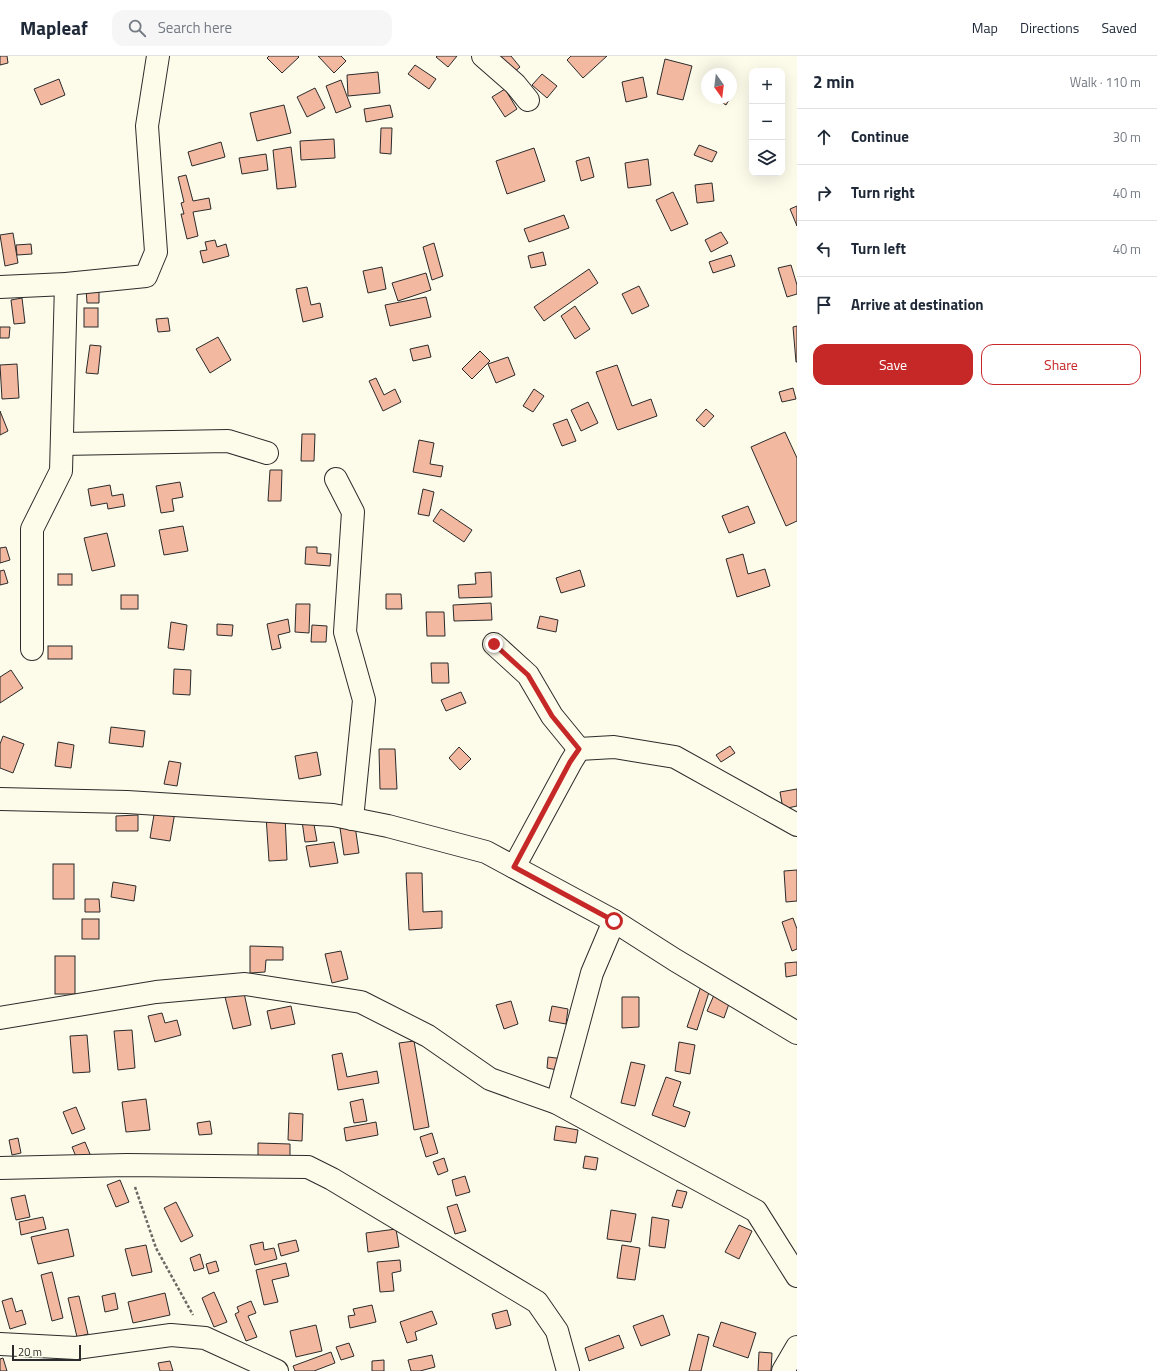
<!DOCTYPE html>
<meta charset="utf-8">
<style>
body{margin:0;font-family:"Titillium Web",sans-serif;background:#f6f6f7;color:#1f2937}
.controls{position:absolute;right:12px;top:12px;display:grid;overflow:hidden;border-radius:8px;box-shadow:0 4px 16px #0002}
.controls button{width:36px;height:36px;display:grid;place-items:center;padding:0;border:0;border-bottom:1px solid #e0e1e3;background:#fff;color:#1f2937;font:20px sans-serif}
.compass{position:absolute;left:701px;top:12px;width:36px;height:36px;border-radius:50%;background:#fff;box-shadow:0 4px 16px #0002;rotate:166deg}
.scale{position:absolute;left:12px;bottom:10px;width:69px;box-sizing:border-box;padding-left:4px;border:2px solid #2b2b2b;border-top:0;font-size:11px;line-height:14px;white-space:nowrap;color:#2b2b2b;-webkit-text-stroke:3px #fdfbea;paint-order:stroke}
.stop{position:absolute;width:12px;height:12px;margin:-9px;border:3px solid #c62828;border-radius:50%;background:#fff}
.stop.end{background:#c62828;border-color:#fff;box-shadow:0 1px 4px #0008}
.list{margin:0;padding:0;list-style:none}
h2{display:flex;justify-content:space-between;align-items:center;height:52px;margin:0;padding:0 16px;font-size:17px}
h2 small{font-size:13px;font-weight:400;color:#747a83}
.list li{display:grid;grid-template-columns:26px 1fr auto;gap:12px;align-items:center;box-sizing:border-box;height:56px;padding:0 16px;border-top:1px solid #e0e1e3}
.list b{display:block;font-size:15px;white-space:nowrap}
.list em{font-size:13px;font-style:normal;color:#747a83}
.actions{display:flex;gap:8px;padding:12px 16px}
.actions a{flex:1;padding:9px 0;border:1px solid #c62828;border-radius:12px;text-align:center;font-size:14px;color:#c62828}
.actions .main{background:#c62828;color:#fff}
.icon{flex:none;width:22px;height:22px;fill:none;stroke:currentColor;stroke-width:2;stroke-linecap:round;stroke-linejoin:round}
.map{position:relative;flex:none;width:797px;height:1315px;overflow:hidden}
header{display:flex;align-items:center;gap:24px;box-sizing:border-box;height:56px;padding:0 20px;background:#fff;border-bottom:1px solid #e0e1e3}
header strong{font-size:19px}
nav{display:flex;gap:22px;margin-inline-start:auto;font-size:14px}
.search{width:280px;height:36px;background:#f6f6f7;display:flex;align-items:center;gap:10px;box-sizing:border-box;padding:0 14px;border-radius:12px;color:#747a83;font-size:15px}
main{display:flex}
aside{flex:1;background:#fff}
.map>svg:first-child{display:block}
</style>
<header>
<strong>Mapleaf</strong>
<div class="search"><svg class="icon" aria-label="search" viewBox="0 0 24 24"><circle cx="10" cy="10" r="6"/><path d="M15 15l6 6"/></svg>Search here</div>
<nav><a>Map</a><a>Directions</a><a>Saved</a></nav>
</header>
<main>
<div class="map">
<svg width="797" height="1315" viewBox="0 0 797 1315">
<rect width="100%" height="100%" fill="#fdfbea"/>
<g fill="#f2b8a0" stroke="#2b2b2b">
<path d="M0,0H7L8,7L0,9Z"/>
<path d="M269,0H298L299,1L282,17L267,2Z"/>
<path d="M318,0H341L346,5L334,17Z"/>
<path d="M437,0H457L448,11L436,1Z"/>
<path d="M499,0H511L520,11L513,17Z"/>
<path d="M571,0H607L583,22L567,4Z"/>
<path d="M665,3L692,10L683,44L657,38Z"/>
<path d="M415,9L436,23L429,33L408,18Z"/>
<path d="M378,16L380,37L348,40L347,19Z"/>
<path d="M542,18L557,30L547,42L532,29Z"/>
<path d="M643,21L647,41L626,46L622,26Z"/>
<path d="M59,23L65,39L41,49L34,33Z"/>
<path d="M341,24L351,51L336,57L326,30Z"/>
<path d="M315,32L325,52L307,61L297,41Z"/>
<path d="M505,33L517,53L505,61L492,41Z"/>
<path d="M715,42H730L726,49Z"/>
<path d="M284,49L291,77L257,85L250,57Z"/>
<path d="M390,49L393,61L366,66L364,53Z"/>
<path d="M381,72H392L391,98L380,97Z"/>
<path d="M334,83L335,102L301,104L300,85Z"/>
<path d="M221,86L225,101L192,110L188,96Z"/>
<path d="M699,89L717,96L712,106L694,99Z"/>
<path d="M291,91L296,131L277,133L273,94Z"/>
<path d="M534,92L545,125L507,138L496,105Z"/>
<path d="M266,98L268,114L242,118L239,102Z"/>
<path d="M589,101L594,121L581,125L576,105Z"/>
<path d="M648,103L651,129L628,132L625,107Z"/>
<path d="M186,119L193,145L209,142L211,153L193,156L198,180L187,183L181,158H184L181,147L184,146L178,121Z"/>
<path d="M712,127L714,145L697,147L695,129Z"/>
<path d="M673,136L688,168L671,175L656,144Z"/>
<path d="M797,150V170L790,153Z"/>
<path d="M564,159L569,172L529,186L524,173Z"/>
<path d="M721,176L728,187L711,196L705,184Z"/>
<path d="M13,177L18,207L5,210L0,179Z"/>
<path d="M215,184L217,191L226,188L229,200L203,207L200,195L207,194L205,186Z"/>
<path d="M434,187L443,220L432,224L423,191Z"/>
<path d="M31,188L32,198L17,199L16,189Z"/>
<path d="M543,196L546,209L531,212L528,200Z"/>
<path d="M731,199L735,210L713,217L709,206Z"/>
<path d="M791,209L797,229V238L787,241L778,212Z"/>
<path d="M382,211L386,233L368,237L363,215Z"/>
<path d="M589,213L598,227L544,265L534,251Z"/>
<path d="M426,217L431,234L398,245L392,227Z"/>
<path d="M639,230L649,250L632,258L622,238Z"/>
<path d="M307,231L311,249L320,247L323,261L303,266L296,233Z"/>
<path d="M86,233H99V247H87Z"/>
<path d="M426,241L431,261L390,270L385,249Z"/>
<path d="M22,242L25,267L14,268L11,244Z"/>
<path d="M575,250L590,273L575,283L561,260Z"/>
<rect x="84" y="252" width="14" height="19"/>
<path d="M168,262L170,275L158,276L156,263Z"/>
<path d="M797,270V306H796L793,271Z"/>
<path d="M0,271H10L9,282H0Z"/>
<path d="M218,281L231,304L210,317L196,293Z"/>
<path d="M90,289L101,290L98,318L86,317Z"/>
<path d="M428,289L431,301L413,305L410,293Z"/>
<path d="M480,295L490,305L472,323L462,313Z"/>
<path d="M508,301L515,319L496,327L488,308Z"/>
<path d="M17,308L19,342L2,343L0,309Z"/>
<path d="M617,309L632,350L651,343L657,360L618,374L617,373L596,316Z"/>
<path d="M376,322L384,339L395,333L401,346L383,355L369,325Z"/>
<path d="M793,332L796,343L782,346L779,336Z"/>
<path d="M534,333L544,340L533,356L523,350Z"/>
<path d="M588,346L598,367L581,375L571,354Z"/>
<path d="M706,353L714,360L704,371L696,364Z"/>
<path d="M0,355L8,375L0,379Z"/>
<path d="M567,363L576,385L562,390L553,368Z"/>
<path d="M785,376L797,402V465L786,470L751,391Z"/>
<path d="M302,378H315L314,405H301Z"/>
<path d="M419,384L434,387L430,408L443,410L441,421L413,416Z"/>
<path d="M270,414H282L281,445H268Z"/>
<path d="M180,426L183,441L172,443L174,455L161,457L156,430Z"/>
<path d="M110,429L112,440L123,438L125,450L108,453L107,447L91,450L88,433Z"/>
<path d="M423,433L434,436L429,460L418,458Z"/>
<path d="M748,450L755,467L729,477L722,460Z"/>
<path d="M441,453L472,474L464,486L433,465Z"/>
<path d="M183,470L188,495L164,499L159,474Z"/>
<path d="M107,477L115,510L92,515L84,482Z"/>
<path d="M6,491L10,504L0,507V492Z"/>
<path d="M306,491H317V497L331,498L330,510L305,508Z"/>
<path d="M743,498L748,518L765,513L770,530L737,541L726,503Z"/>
<path d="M4,514L8,527L0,529V515Z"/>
<path d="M580,514L585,530L561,537L556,522Z"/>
<path d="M491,516L492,541L459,542L458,529L476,528L475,517Z"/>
<rect x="58" y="518" width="14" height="11"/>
<path d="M386,538H401L402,553H386Z"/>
<rect x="121" y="539" width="17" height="14"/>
<path d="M491,547L492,564L454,565L453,549Z"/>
<path d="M296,548H310L309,577L295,576Z"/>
<path d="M426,556H444L445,580H427Z"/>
<path d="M540,560L558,564L556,576L537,572Z"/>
<path d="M288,563L290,576L278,579L281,592L272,594L267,568Z"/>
<path d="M171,566L187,569L184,594L168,592Z"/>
<path d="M217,568L233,569L232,580L217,579Z"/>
<path d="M312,569L327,570L326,586H311Z"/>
<rect x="48" y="590" width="24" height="13"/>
<path d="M431,607H448L449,627H432Z"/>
<path d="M174,613L191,614L190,639L173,638Z"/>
<path d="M11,614L23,632L0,647V621Z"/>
<path d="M461,636L466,647L446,655L441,644Z"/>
<path d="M111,671L145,675L143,691L109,687Z"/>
<path d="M3,680L24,688L13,717L0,712V688Z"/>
<path d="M58,686L74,689L71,712L55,710Z"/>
<path d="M730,690L735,697L721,706L716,699Z"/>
<path d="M459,691L471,703L460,714L449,702Z"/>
<path d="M379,693H395L397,733H380Z"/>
<path d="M317,696L321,719L299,723L295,700Z"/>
<path d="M169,705L181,707L177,730L164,728Z"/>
<path d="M797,733V750L783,753L780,736Z"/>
<path d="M155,753L175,756L170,785L150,782Z"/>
<path d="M138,759V775H116V760Z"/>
<path d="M285,759L287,804L269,805L266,760Z"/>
<path d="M313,763L317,785L305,786L302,765Z"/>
<path d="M355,770L359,797L344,799L340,772Z"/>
<path d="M334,786L338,807L310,811L306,790Z"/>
<rect x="53" y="808" width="21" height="35"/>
<path d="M797,814V845L786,846L784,815Z"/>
<path d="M406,817H422L423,856L442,855V872L409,874Z"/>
<path d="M113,826L136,830L134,845L111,841Z"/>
<path d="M85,843H99L100,856H85Z"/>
<path d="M793,862L797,873V893L792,895L782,866Z"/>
<rect x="82" y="863" width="17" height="20"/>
<path d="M250,890L283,891V904H266L265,916L250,917Z"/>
<path d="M341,895L348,923L332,927L325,898Z"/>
<rect x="55" y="900" width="20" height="38"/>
<path d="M797,906V919L786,921L785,907Z"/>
<path d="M701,930L710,933L697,974L687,971Z"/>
<path d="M244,937L251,969L233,973L225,941Z"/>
<path d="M714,939L730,945L724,962L707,955Z"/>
<path d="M622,941H639V971L622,972Z"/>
<path d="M511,945L518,968L504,973L496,949Z"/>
<path d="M291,950L295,968L271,973L267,955Z"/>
<path d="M552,950L568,953L566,968L549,965Z"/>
<path d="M162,957L165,967L177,964L181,979L155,986L148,960Z"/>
<path d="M132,974L135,1012L118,1014L114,975Z"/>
<path d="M87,979L90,1016L73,1017L70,980Z"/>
<path d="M414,985L429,1071L414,1074L399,987Z"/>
<path d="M679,986L695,989L690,1018L675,1015Z"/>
<path d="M342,997L347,1021L377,1015L379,1027L338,1034L332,999Z"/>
<path d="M548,1001L564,1003L562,1015L547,1012Z"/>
<path d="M631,1006L645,1009L635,1050L621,1047Z"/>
<path d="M666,1021L681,1026L673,1050L690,1056L685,1071L652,1059Z"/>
<path d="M146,1043L150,1074L126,1076L122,1046Z"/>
<path d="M363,1043L367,1065L354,1067L350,1046Z"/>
<path d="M76,1051L85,1073L72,1078L63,1056Z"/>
<path d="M289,1057L303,1058L302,1085L288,1084Z"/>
<path d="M210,1065L212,1078L199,1079L197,1067Z"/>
<path d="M376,1066L378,1079L346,1085L344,1072Z"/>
<path d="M556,1070L578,1074L576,1087L554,1084Z"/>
<path d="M432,1077L438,1097L426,1101L420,1081Z"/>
<path d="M18,1082L21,1097L12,1099L9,1084Z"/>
<path d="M85,1086L90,1098L77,1103L72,1091Z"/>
<path d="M258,1087L290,1088V1101L258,1100Z"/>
<path d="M585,1100L598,1102L596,1114L583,1112Z"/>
<path d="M444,1102L448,1115L438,1119L433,1106Z"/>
<path d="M465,1120L470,1136L456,1140L452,1124Z"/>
<path d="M120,1124L129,1146L116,1151L107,1129Z"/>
<path d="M677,1134L687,1136L682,1152L672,1150Z"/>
<path d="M25,1139L30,1161L16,1164L11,1142Z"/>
<path d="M176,1146L193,1180L181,1186L164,1152Z"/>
<path d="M457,1148L466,1175L455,1178L447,1151Z"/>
<path d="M611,1154L636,1158L631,1186L607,1183Z"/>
<path d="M43,1161L46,1173L21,1179L19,1166Z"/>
<path d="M652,1161L669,1164L665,1192L649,1190Z"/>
<path d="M739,1169L752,1175L739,1203L725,1196Z"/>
<path d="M68,1173L74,1200L38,1208L31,1181Z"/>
<path d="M396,1173L399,1191L368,1196L366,1177Z"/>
<path d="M296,1184L299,1195L281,1200L278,1188Z"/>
<path d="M263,1186L264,1194L274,1192L277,1203L255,1209L250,1189Z"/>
<path d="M146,1189L152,1216L132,1220L125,1193Z"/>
<path d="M622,1189L640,1192L635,1224L617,1222Z"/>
<path d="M200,1198L204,1212L194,1215L190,1202Z"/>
<path d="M400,1204L401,1215L392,1217L394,1235L380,1236L377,1206Z"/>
<path d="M216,1205L219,1215L209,1218L206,1208Z"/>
<path d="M286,1207L289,1220L272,1224L278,1246L264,1249L256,1214Z"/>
<path d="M52,1216L63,1262L52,1265L41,1219Z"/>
<path d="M214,1236L227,1266L214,1271L202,1242Z"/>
<path d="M115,1237L118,1253L105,1256L102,1240Z"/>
<path d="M165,1237L170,1259L133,1267L128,1246Z"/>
<path d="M79,1240L88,1278L77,1281L68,1242Z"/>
<path d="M12,1242L16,1256L22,1254L26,1268L10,1273L2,1245Z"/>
<path d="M251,1245L256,1257L248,1260L257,1281L246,1285L235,1258L239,1256L237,1251Z"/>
<path d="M372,1249L376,1266L350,1272L348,1260L355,1259L353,1253Z"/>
<path d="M507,1254L511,1269L496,1273L492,1258Z"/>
<path d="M432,1255L437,1268L415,1276L417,1284L407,1287L400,1266Z"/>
<path d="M663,1259L670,1279L641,1290L633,1270Z"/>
<path d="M721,1266L756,1277L748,1302L713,1290Z"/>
<path d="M316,1269L322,1295L296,1301L290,1275Z"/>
<path d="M698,1278L709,1281L701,1315H689Z"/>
<path d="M619,1279L624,1292L589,1305L585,1292Z"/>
<path d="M349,1287L354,1300L341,1304L336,1291Z"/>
<path d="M331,1296L335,1307L314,1315H295L293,1310Z"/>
<path d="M759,1296L772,1297L771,1315H758Z"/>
<path d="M432,1299L435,1311L420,1315H411L408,1304Z"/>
<path d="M3,1302L7,1315H0V1303Z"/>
<path d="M384,1304V1315H372V1305Z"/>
<path d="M170,1305L173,1315H160L158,1307Z"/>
</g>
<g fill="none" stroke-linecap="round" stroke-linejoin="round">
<defs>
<g id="minor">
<path d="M483,0L515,28L528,44"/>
<path d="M0,231L66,228L146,220L156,196L147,70L158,0"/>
<path d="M62,388L228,385L267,397"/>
<path d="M336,423L353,456L345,576L364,644L352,763"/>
<path d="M494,588L528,619L552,660L579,693"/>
<path d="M32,593V473L61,415L66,228"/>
<path d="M579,693L614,691L675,701L797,769"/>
<path d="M0,743L127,746L333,759L388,770L486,796L614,865L675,904L797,977"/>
<path d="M514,811L571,706L579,693"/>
<path d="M0,962L156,936L245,928L361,946L428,980L490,1023L557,1047L756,1155L797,1220"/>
<path d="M557,1047L592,917L614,865"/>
<path d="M0,1112L127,1109L308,1111L332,1123L537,1246L557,1275L568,1315"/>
<path d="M0,1288L76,1292L171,1279L205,1282L277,1315"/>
<path d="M783,1315L797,1291"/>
</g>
</defs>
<use href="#minor" stroke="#2b2b2b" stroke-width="24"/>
<path stroke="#6a6964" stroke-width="2.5" stroke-dasharray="3 2" stroke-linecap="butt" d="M135,1131L156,1192L193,1259"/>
<use href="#minor" stroke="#fdfbea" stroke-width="22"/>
</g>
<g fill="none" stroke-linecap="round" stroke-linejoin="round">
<path stroke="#c62828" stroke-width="5" d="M494,588L528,619L552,660L579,693L570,706L514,811L614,865"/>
</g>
</svg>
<div class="controls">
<button>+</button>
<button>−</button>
<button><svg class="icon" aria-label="layers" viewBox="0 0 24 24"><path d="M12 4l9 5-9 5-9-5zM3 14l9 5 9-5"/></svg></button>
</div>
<svg class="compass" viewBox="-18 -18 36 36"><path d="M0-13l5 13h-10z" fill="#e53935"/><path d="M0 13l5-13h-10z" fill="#747a83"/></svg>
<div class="scale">20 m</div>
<div class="stop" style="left:614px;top:865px"></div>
<div class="stop end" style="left:494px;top:588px"></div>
</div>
<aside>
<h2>2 min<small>Walk · 110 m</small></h2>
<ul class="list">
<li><svg class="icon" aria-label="ahead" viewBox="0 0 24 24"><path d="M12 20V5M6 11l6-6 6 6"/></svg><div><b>Continue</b></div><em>30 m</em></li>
<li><svg class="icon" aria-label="right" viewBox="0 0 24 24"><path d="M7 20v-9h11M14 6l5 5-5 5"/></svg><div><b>Turn right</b></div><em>40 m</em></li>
<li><svg class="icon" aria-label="left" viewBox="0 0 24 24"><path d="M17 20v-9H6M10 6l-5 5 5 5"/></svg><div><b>Turn left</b></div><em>40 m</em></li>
<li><svg class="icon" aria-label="arrive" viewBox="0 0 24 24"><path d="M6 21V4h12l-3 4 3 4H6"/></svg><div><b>Arrive at destination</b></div></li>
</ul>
<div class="actions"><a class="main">Save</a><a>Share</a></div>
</aside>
</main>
